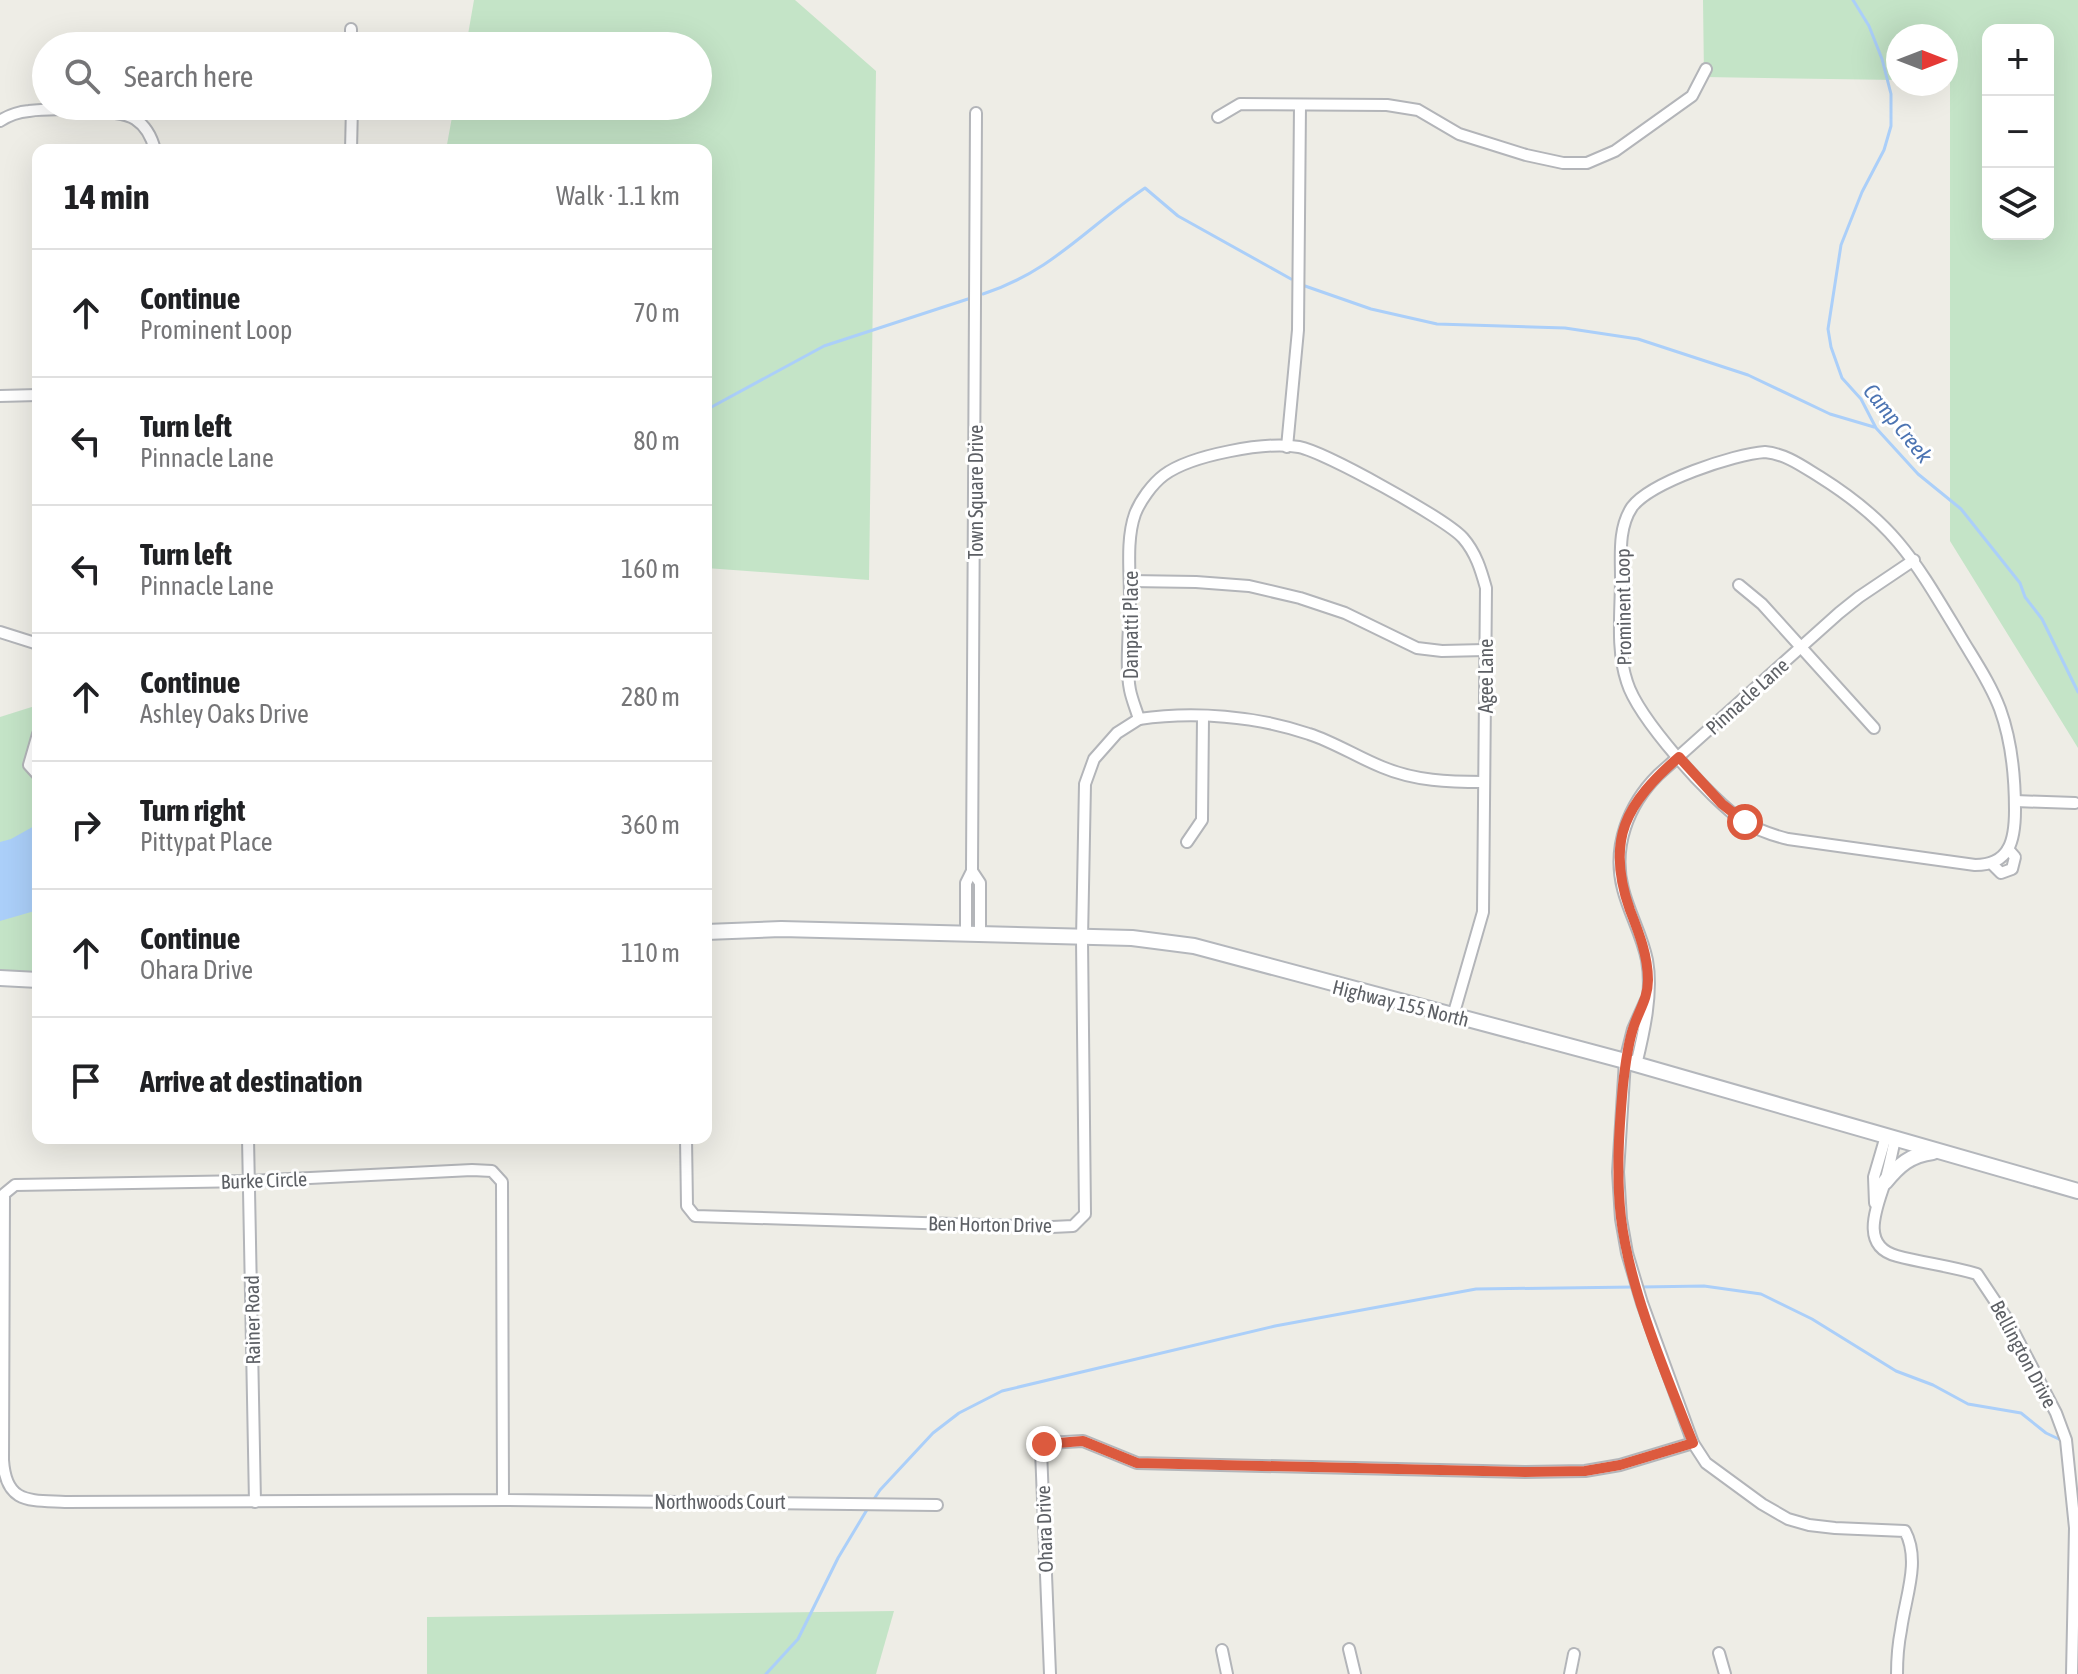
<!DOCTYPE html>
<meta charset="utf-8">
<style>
body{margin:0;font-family:"Asap Condensed",sans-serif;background:#f2f2f2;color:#202124}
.controls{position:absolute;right:24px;top:24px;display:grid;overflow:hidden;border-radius:16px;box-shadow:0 8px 32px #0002}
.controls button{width:72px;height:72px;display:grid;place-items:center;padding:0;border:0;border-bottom:2px solid #e0e0e0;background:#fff;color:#202124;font:40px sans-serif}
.compass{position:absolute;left:1886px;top:24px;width:72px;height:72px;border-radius:50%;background:#fff;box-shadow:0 8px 32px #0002;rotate:90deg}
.stop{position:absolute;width:24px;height:24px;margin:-18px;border:6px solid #dc5a3e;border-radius:50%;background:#fff}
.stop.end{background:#dc5a3e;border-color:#fff;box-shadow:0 2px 8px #0008}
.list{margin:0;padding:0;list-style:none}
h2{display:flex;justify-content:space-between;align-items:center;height:104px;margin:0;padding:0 32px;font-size:34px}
h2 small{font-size:26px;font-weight:400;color:#757577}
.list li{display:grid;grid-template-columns:52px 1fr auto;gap:24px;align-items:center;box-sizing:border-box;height:128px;padding:0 32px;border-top:2px solid #e0e0e0}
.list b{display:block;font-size:30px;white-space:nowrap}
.list p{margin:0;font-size:26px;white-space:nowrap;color:#757577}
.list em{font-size:26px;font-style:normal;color:#757577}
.icon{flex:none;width:44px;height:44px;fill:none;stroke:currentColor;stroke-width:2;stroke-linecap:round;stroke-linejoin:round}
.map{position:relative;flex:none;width:2078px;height:1674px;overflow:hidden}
.search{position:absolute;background:#fff;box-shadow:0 8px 32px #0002;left:32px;top:32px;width:680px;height:88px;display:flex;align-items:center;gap:20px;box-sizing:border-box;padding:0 28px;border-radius:44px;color:#757577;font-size:30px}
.panel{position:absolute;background:#fff;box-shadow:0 8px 32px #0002;left:32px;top:144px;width:680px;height:1000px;border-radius:16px}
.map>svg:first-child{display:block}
</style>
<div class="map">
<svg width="2078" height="1674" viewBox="0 0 2078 1674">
<rect width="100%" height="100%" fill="#eeede6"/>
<g fill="#c4e4c7" fill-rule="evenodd">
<path d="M474,0H795L876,71L869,580L706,568V150H446L454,106H698V46H466Z"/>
<path d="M1703,0H2078V748L1950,541V81H1946V36H1898V80L1704,77ZM1988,30H2048V234H1988Z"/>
<path d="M38,705V977L0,979V717Z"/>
<path d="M894,1611L876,1674H427V1617Z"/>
</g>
<path fill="#abcff9" d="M36,825L38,826V910L0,921V842L11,839Z"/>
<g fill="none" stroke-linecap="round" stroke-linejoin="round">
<g stroke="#abcff9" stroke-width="3">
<path d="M1853,0L1869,26L1882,59L1891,94V126L1884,150L1862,192L1841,245L1828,329L1831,347L1842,378L1861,399L1876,428L1918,474L1961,509L2020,583L2025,597L2042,619L2078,692"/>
<path d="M1305,286L1371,309L1437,324L1565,328L1638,339L1748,375L1830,414L1874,427"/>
<path d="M983,294C1053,271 1087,227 1145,188L1178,216L1291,279"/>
<path d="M706,410L824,346L968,299"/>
<path d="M1642,1287L1704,1286L1761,1294L1812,1319L1896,1371L1933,1385L1968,1404L2021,1413L2046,1433L2063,1441"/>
<path d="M872,1502L880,1490L933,1433L959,1413L1002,1391L1275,1326L1476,1289L1634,1287"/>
<path d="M766,1674L798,1639L838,1558L868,1508"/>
</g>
<defs>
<g id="minor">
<path d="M351,29V46"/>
<path d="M1218,117L1240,104L1387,105L1418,110L1459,134L1526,155L1563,163H1587L1615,151L1692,96L1706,69"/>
<path d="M0,121C9,115 18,112 29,111C49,108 119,109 135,119C146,126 152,138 155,150"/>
<path d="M351,150L352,106"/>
<path d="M0,396L38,395"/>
<path d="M1287,447L1298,330L1300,105"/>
<path d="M1765,452C1786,454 1802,466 1820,477C1895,524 1915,561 1959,634C1973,658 1990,682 2000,709C2012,742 2015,775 2015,810C2015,840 2010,865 1975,865L1788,839C1772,835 1757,830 1743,821C1711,800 1638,718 1627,682C1616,649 1621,612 1621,578C1621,555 1618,528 1632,507C1651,482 1734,454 1765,452Z"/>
<path d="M1130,581L1196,582L1249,586L1300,598L1345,613L1417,648L1442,651L1485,650"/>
<path d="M1739,585L1762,604L1874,728"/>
<path d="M0,632L38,644"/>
<path d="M1139,719C1193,711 1257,716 1309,734C1334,742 1357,757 1382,767C1415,781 1449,782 1484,782"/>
<path d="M38,734L29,765L38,775"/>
<path d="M2015,801L2075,803"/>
<path d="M1187,842L1202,820L1203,717"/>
<path d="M1991,863L2001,873L2012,869L2015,857L2008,849"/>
<path d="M972,871L980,883V934"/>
<path d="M966,934V883L972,871L976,113"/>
<path d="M1646,1000L1633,1029L1625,1061L1618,1172L1621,1219L1627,1253L1642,1303L1693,1443L1706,1463L1762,1504L1788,1519L1809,1525L1835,1528L1905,1531C1921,1561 1905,1598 1901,1630C1898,1645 1897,1659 1897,1674"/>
<path d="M1636,1065C1644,1032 1653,993 1647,960C1642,935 1629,913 1623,889C1612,847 1628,805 1658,775L1839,613L1859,597L1914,560"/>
<path d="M248,1138L255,1502"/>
<path d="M686,1138L687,1206L695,1216L1052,1227L1073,1226L1085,1214L1082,939L1085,784L1094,759L1117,733L1139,719C1136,709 1132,700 1130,690C1125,666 1130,624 1130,599C1130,572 1126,539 1135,514C1140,501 1152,484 1164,475C1191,455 1266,441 1299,447C1325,452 1446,519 1463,538C1476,553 1481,570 1486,588L1483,912L1453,1016"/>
<path d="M1895,1139C1892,1153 1889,1168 1885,1182C1877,1207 1859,1246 1897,1256C1923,1263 1950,1266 1977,1274L2007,1319L2056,1413L2066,1440L2075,1528L2072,1674"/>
<path d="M1875,1203L1874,1177L1886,1136"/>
<path d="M503,1500L502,1182L492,1171L472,1170L250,1181L15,1185L4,1194L3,1460C6,1504 29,1500 65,1502L503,1500L937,1505"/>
<path d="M1349,1649L1355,1674"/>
<path d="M1222,1650L1227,1674"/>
<path d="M1719,1653L1725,1674"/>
<path d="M1050,1674L1041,1450L1047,1443L1083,1441L1137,1463L1525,1472L1585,1471L1620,1465L1693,1443"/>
<path d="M1570,1674L1574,1654"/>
</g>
<g id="secondary">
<path d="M706,932L781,929L1132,938L1194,946L1625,1061L2078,1191"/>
<path d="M0,978L38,980"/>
<path d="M1885,1182C1899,1165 1910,1155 1933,1152"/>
</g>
</defs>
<use href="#minor" stroke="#b3b5b9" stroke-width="14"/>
<use href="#secondary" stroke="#b4b7bc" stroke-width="18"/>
<use href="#minor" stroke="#fff" stroke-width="10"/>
<use href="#secondary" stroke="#fff" stroke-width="14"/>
</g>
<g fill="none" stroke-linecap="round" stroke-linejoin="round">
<path stroke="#dc5a3e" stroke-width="10" d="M1044,1444L1083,1441L1137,1463L1525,1472L1585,1471L1620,1465L1693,1443C1666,1375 1630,1291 1621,1218C1616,1174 1619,1130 1623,1085C1625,1067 1627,1049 1632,1032C1637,1013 1648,1000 1648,980C1648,956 1639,933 1630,910C1605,840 1626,803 1679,757L1722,804L1745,822"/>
</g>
<g text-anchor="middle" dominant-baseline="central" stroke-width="6" stroke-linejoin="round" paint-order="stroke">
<g font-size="20" fill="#5d6065" stroke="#fff">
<text transform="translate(975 492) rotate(-90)">Town Square Drive</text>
<text transform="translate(1623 607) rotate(-91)">Prominent Loop</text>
<text transform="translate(1130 625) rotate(-90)">Danpatti Place</text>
<text transform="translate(1485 676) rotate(-90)">Agee Lane</text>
<text transform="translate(1747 696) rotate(-42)">Pinnacle Lane</text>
<text transform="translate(1401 1003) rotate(14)">Highway 155 North</text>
<text transform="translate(264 1180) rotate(-2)">Burke Circle</text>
<text transform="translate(990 1224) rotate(1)">Ben Horton Drive</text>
<text transform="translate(252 1320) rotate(-91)">Rainer Road</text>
<text transform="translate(2024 1354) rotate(62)">Bellington Drive</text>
<text x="720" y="1501">Northwoods Court</text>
<text transform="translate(1044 1529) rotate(-92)">Ohara Drive</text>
</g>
<g font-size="22" font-style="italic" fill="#4c74b2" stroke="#fff">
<text transform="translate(1898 423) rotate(51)">Camp Creek</text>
</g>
</g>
</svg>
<div class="controls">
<button>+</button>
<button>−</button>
<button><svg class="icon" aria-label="layers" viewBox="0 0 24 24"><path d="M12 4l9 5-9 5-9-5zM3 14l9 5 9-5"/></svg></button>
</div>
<svg class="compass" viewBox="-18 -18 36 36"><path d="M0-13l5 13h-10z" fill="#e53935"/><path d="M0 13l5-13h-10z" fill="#757577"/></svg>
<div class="stop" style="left:1745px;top:822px"></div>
<div class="stop end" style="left:1044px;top:1444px"></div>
<div class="search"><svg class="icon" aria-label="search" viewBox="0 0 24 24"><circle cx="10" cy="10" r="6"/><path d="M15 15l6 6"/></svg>Search here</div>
<section class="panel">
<h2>14 min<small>Walk · 1.1 km</small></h2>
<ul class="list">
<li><svg class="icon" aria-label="ahead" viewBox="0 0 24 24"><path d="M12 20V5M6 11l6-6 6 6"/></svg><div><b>Continue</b><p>Prominent Loop</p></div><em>70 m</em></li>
<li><svg class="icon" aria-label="left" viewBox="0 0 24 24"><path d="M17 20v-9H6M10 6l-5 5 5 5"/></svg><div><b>Turn left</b><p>Pinnacle Lane</p></div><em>80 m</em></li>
<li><svg class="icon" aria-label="left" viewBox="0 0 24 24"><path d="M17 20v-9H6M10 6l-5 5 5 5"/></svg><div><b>Turn left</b><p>Pinnacle Lane</p></div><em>160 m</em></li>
<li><svg class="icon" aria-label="ahead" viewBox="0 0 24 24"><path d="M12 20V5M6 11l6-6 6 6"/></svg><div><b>Continue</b><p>Ashley Oaks Drive</p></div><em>280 m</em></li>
<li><svg class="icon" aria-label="right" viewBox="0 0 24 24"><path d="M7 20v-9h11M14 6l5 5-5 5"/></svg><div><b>Turn right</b><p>Pittypat Place</p></div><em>360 m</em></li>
<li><svg class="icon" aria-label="ahead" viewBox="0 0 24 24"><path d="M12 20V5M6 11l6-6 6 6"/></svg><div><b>Continue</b><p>Ohara Drive</p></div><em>110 m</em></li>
<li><svg class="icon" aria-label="arrive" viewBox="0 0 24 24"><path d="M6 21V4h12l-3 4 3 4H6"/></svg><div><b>Arrive at destination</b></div></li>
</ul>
</section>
</div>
